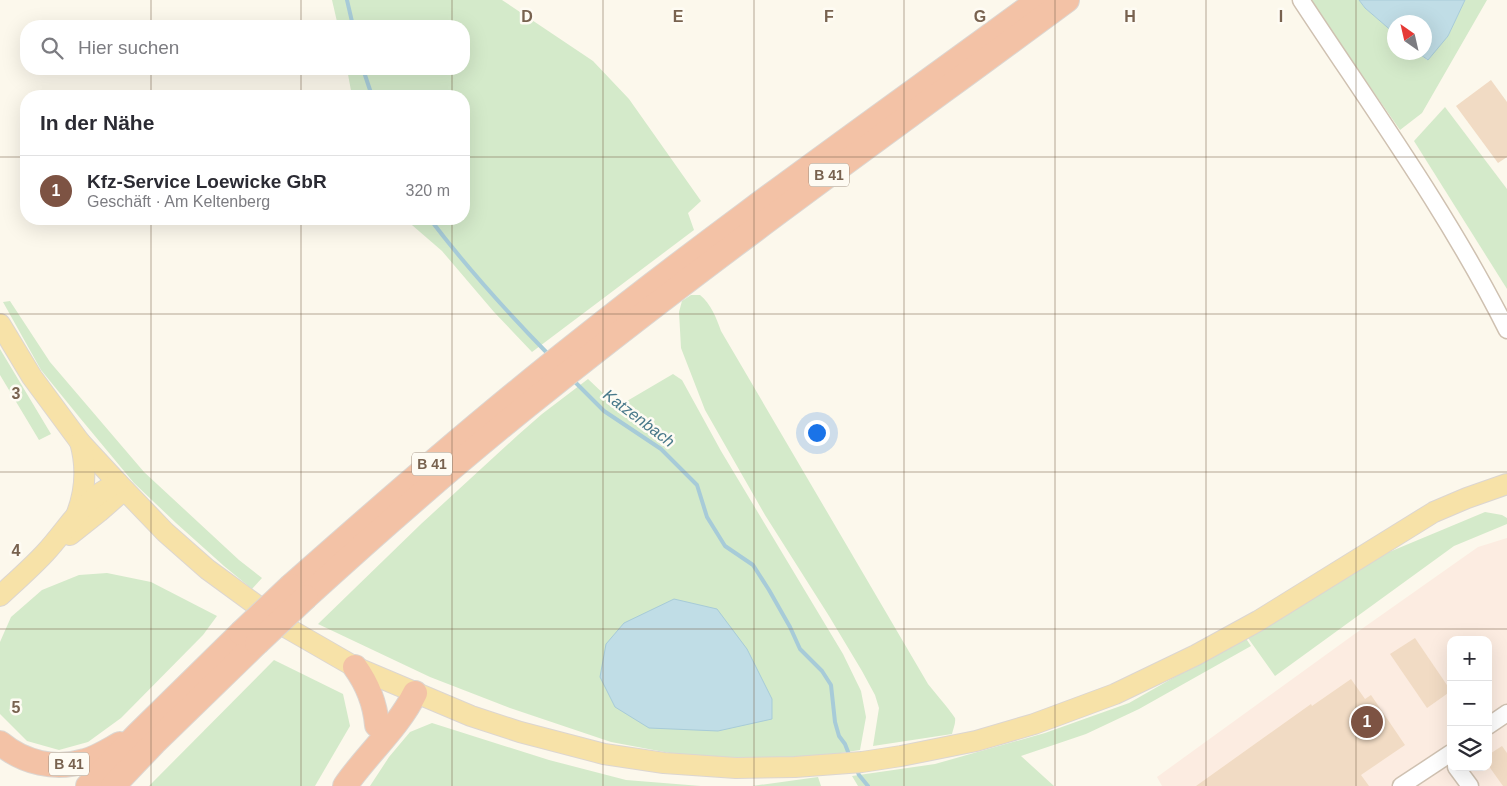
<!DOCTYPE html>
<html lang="de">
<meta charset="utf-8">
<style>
body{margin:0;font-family:Arial,sans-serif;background:#f2f2f3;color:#2b2b33}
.controls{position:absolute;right:15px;bottom:15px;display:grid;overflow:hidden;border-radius:10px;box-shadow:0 5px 20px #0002}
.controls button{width:45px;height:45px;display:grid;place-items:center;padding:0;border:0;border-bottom:1px solid #e1e1e2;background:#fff;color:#2b2b33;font:25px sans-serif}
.compass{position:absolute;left:1387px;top:15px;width:45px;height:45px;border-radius:50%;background:#fff;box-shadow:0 5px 20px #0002;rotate:326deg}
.you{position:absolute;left:816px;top:432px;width:18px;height:18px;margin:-12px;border:4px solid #fff;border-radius:50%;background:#1a73e8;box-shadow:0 0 0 8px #1a73e833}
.badge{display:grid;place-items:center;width:32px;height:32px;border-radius:50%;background:#7d5343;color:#fff;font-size:16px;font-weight:700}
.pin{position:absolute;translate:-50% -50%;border:2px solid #fff;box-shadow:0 1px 5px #0006}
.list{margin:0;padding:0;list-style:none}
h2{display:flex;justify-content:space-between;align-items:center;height:65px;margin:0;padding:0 20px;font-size:21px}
h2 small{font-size:16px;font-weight:400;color:#7c7c81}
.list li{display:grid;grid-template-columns:32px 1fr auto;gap:15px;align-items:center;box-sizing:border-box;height:70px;padding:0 20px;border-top:1px solid #e1e1e2}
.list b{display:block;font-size:19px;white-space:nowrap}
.list p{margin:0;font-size:16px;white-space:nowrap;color:#7c7c81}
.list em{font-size:16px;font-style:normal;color:#7c7c81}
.icon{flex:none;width:28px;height:28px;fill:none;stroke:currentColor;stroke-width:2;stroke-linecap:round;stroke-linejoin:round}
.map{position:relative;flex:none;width:1507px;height:786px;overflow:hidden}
.search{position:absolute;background:#fff;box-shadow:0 5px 20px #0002;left:20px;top:20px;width:450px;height:55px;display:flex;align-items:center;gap:12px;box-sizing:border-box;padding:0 18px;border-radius:20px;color:#7c7c81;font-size:19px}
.panel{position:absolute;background:#fff;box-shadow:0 5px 20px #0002;left:20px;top:90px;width:450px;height:135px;border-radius:20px}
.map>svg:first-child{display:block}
</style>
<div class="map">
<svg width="1507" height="786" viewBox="0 0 1507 786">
<rect width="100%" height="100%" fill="#fcf8ec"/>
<path fill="#fcece1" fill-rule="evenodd" d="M1507,538V786H1162L1157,777L1356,633L1478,547ZM1451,640H1488V767H1451Z"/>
<g fill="#d4eaca">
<path d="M332,0H502L593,61L629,99L701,201L688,213L694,230L532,352L494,312L442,251L405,219H464V96H352L347,69H464V26H338Z"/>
<path d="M1312,0H1359L1365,8L1394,33V52L1418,53L1427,60L1448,36L1465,0H1487L1422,113L1400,130L1320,15Z"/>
<path d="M1445,107L1507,189V289L1414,141Z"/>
<path d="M691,295H700C711,304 716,317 721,331L928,684C932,689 954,715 955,718C956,723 953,729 952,734L873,746L879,708L875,695L862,671L829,616L765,515L705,410L681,348L679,312L682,301Z"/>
<path d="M10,301L50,362L144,472L239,560L262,578L252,589L224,566L176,523L134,483L80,418L41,370L3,302Z"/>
<path d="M0,349L51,434L39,440L0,375Z"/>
<path d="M673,374L682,380L721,451L843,654L861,691L866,717L860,750L802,759H756L691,757L611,742L510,708L430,677L318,624L421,524L518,435L542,414L588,379L607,397L627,401Z"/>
<path d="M1485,512L1502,515L1507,518V524L1454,546L1275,676L1248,638L1382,555Z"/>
<path d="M107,573L151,582L217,616L203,635L121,718L88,742L59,750L27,741L0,714V642L11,617L42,590L79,575Z"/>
<path d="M1245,637L1251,646L1139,709L1086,734L1021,756L1054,786H858L852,776L935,764L1045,733L1129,703Z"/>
<path d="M274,660L343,694L350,726L315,786H149Z"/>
<path d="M432,723L549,760L626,780L701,786H370L389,757L410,732Z"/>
<path d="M818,777L821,786H752Z"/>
</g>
<g fill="#c0dde6" stroke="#a7cbd8">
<path d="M1359,0H1465L1448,36L1428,60L1418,53L1424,52V22H1394V33L1365,8Z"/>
<path d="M674,599L717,609L747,649L772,699V719L718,731L649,728L615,707L600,677L606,644L624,623Z"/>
</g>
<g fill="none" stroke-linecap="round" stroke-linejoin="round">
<g stroke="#a7cbd8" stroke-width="4">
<path d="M347,0L353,26"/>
<path d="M363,69L372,96"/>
<path d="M430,219C467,268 507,312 550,356"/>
<path d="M572,379L604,411L661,449L697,485L707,517L725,546L753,565L769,590L790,627L800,649L822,671L831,685L835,722L839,736L845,744L850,757"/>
<path d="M856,768L859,775L868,786"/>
</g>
</g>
<g fill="#f1dbc4">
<path d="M1491,80L1507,102V157L1498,163L1456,106Z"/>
<path d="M1415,638L1451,691L1427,708L1390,654Z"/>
<path d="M1351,679L1365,699L1371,695L1405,745L1361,775L1369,786H1196L1311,704L1312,706Z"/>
<path d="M1502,746L1507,753V786H1503L1488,765V755Z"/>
</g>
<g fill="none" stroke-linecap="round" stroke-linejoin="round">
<defs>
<g id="minor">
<path d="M1301,0C1372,108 1449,214 1507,330"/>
<path d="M1488,726L1507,713"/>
<path d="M1456,767L1470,786"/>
<path d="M1401,786L1451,753"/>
</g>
<g id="major">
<path d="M0,324L32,377L80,442L118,483L165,532L207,569L289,629L355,667L471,716L520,732L604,754L664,763L736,768L795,767L862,762L901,756L976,741L1034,724L1115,694L1196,655L1258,621L1434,512L1467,498L1507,484"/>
<path d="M77,513C86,489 87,467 80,442"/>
<path d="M70,535L99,512L124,490"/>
<path d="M0,596C15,582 31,568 45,553C70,526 82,499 118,483"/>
</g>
<g id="highway">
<path d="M291,586C385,503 480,420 579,342C728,223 885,113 1039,0"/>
<path d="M306,597C386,524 468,452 553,385C721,251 895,127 1067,0"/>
<path d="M355,667C368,685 375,703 377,725"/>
<path d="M0,743C24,763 55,770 85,761C97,758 109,750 120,744"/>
<path d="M88,786L137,735L241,633"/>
<path d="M113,786L154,743L257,643"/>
<path d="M345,786C367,754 398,728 415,693"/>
</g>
</defs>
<use href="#minor" stroke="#cfc1b1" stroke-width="19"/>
<use href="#major" stroke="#dcd6d1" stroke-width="22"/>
<use href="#highway" stroke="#dcd6d1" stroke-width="26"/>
<use href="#minor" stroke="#fff" stroke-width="16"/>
<use href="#major" stroke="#f7e2a8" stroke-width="20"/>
<use href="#highway" stroke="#f3c2a6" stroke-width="24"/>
<defs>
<g id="highway-bridge">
<path d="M241,633L291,586"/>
<path d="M257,643L306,597"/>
</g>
</defs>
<use href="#highway-bridge" stroke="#dcd6d1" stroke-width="26" stroke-linecap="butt"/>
<use href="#highway-bridge" stroke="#f3c2a6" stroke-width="24"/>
</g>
<path fill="none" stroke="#78624f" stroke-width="1" stroke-opacity="0.55" d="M151,0V26M301,0V26M452,0V26M603,0V786M754,0V786M904,0V786M1055,0V786M1206,0V786M1356,0V786M151,69V96M301,69V96M452,69V96M0,157H26M464,157H1507M151,219V786M301,219V786M452,219V786M0,314H1507M0,472H1507M0,629H1507"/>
<g text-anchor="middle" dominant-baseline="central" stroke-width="5" stroke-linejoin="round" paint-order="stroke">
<g fill="#fefbf3" stroke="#a09080" stroke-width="1">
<rect x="809" y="163.5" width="40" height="23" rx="4"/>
<rect x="412" y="452.5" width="40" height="23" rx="4"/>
<rect x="49" y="752.5" width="40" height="23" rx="4"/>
</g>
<g font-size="14" font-weight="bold" fill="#78624f">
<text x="829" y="175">B 41</text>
<text x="432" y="464">B 41</text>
<text x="69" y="764">B 41</text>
</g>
<g font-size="16" font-style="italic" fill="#48788a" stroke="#fefbf3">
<text transform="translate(639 418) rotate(37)">Katzenbach</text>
</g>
</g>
<g font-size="16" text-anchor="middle" font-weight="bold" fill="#78624f" stroke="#fefbf3" stroke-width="5" stroke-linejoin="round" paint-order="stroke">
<text x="527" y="22">D</text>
<text x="678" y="22">E</text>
<text x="829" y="22">F</text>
<text x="980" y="22">G</text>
<text x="1130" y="22">H</text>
<text x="1281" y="22">I</text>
<text x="16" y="399">3</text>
<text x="16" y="556">4</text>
<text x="16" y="713">5</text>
</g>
</svg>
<div class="controls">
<button>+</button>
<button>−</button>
<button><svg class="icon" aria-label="layers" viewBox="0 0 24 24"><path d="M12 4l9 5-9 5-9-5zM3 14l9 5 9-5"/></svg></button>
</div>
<svg class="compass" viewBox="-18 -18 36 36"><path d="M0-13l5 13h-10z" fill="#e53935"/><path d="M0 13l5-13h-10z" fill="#7c7c81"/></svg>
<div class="you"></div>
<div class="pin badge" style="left:1367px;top:722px">1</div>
<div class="search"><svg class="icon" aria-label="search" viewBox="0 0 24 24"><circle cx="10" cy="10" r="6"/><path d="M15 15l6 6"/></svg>Hier suchen</div>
<section class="panel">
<h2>In der Nähe<small></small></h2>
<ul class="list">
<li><span class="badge">1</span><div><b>Kfz-Service Loewicke GbR</b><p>Geschäft · Am Keltenberg</p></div><em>320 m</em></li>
</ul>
</section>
</div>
